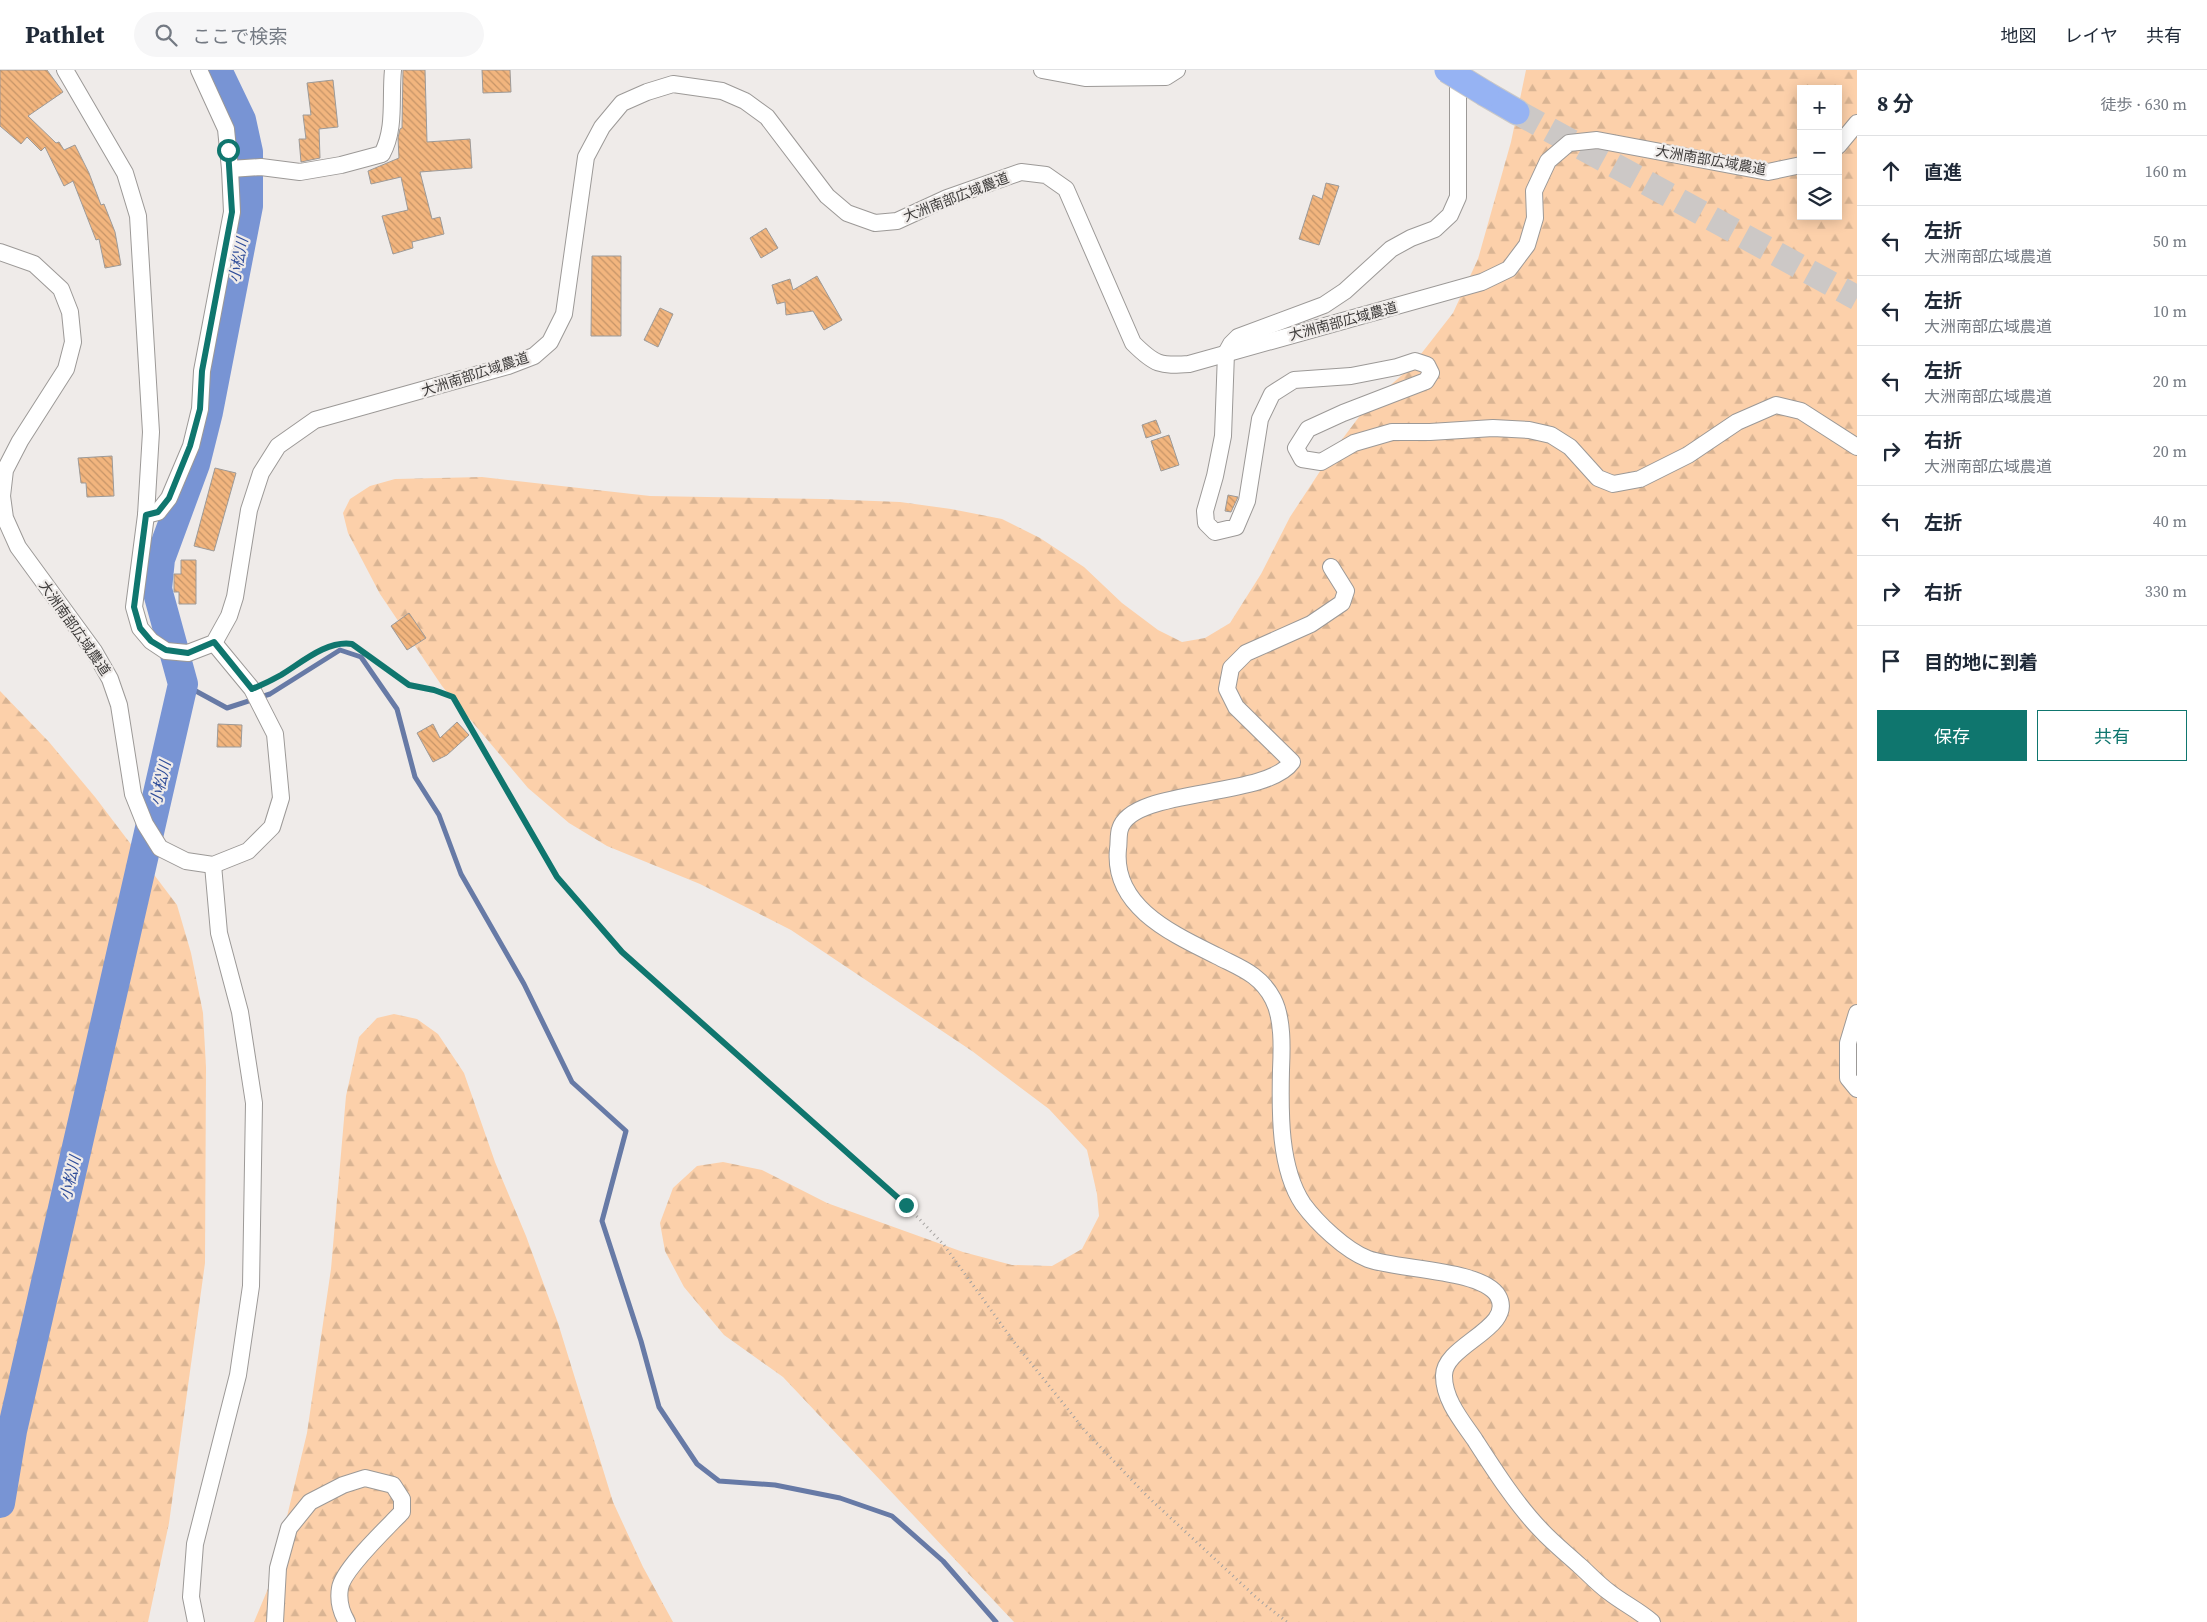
<!DOCTYPE html>
<html lang="ja">
<meta charset="utf-8">
<style>
body{margin:0;font-family:"Source Serif 4","Noto Sans JP",serif;background:#f6f6f7;color:#1f2937}
.controls{position:absolute;right:15px;top:15px;display:grid;overflow:hidden;border-radius:0px;box-shadow:0 2px 12px #0003}
.controls button{width:45px;height:45px;display:grid;place-items:center;padding:0;border:0;border-bottom:1px solid #e0e1e3;background:#fff;color:#1f2937;font:25px sans-serif}
.stop{position:absolute;width:15px;height:15px;margin:-11px;border:4px solid #0f766e;border-radius:50%;background:#fff}
.stop.end{background:#0f766e;border-color:#fff;box-shadow:0 1px 5px #0008}
.list{margin:0;padding:0;list-style:none}
h2{display:flex;justify-content:space-between;align-items:center;height:65px;margin:0;padding:0 20px;font-size:21px}
h2 small{font-size:16px;font-weight:400;color:#747a83}
.list li{display:grid;grid-template-columns:32px 1fr auto;gap:15px;align-items:center;box-sizing:border-box;height:70px;padding:0 20px;border-top:1px solid #e0e1e3}
.list b{display:block;font-size:19px;white-space:nowrap}
.list p{margin:0;font-size:16px;white-space:nowrap;color:#747a83}
.list em{font-size:16px;font-style:normal;color:#747a83}
.actions{display:flex;gap:10px;padding:15px 20px}
.actions a{flex:1;padding:11px 0;border:1px solid #0f766e;border-radius:0px;text-align:center;font-size:18px;color:#0f766e}
.actions .main{background:#0f766e;color:#fff}
.icon{flex:none;width:28px;height:28px;fill:none;stroke:currentColor;stroke-width:2;stroke-linecap:round;stroke-linejoin:round}
.map{position:relative;flex:none;width:1857px;height:1552px;overflow:hidden}
header{display:flex;align-items:center;gap:30px;box-sizing:border-box;height:70px;padding:0 25px;background:#fff;border-bottom:1px solid #e0e1e3}
header strong{font-size:24px}
nav{display:flex;gap:28px;margin-inline-start:auto;font-size:18px}
.search{width:350px;height:45px;background:#f6f6f7;display:flex;align-items:center;gap:12px;box-sizing:border-box;padding:0 18px;border-radius:28px;color:#747a83;font-size:19px}
main{display:flex}
aside{flex:1;background:#fff}
.map>svg:first-child{display:block}
</style>
<header>
<strong>Pathlet</strong>
<div class="search"><svg class="icon" aria-label="search" viewBox="0 0 24 24"><circle cx="10" cy="10" r="6"/><path d="M15 15l6 6"/></svg>ここで検索</div>
<nav><a>地図</a><a>レイヤ</a><a>共有</a></nav>
</header>
<main>
<div class="map">
<svg width="1857" height="1552" viewBox="0 0 1857 1552">
<defs>
<pattern id="forest-firs" width="22" height="20" patternUnits="userSpaceOnUse" patternTransform="scale(1.25)"><rect width="22" height="20" fill="#fcd0aa"/><path d="M5 1l3.5 6h-7zM16 11l3.5 6h-7z" fill="#d9b493"/></pattern>
<pattern id="building-back-hatch" width="6" height="6" patternUnits="userSpaceOnUse" patternTransform="scale(1.25)"><rect width="6" height="6" fill="#f2b57e"/><path d="M-1 5l2 2M0 0l6 6M5-1l2 2" fill="none" stroke="#c59468"/></pattern>
</defs>
<rect width="100%" height="100%" fill="#efebe9"/>
<g fill="url(#forest-firs)" fill-rule="evenodd">
<path d="M1526,0H1857V1552H1014L783,1307L724,1265L684,1217L665,1181L660,1153L673,1118L697,1096L723,1092L762,1100L827,1133L963,1182L1012,1195L1052,1196L1082,1179L1099,1146L1097,1124L1087,1080L1049,1039L972,981L791,860L700,814L607,776L569,753L528,718L442,616L380,524L348,463L343,443L350,429L370,416L395,409L482,407L650,426L823,429L900,432L951,439L1002,449L1040,468L1084,497L1122,533L1158,560L1182,572L1205,568L1230,553L1261,504L1290,447L1334,380L1368,335L1410,298L1453,243L1478,189L1511,72ZM1801,19H1838V146H1801Z"/>
<path d="M0,621L49,672L95,727L177,835L191,883L203,943L206,997L205,1193L169,1453L148,1552H0Z"/>
<path d="M394,944L417,949L438,964L464,1003L495,1092L526,1166L558,1253L613,1432L643,1497L673,1552H254L272,1509L307,1363L331,1199L346,1026L359,967L377,948Z"/>
</g>
<g fill="none" stroke-linecap="round" stroke-linejoin="round">
<path stroke="#677aa6" stroke-width="5" d="M183,614L227,638L270,624L340,580L361,587L397,639L415,707L439,745L461,804L524,914L572,1012L626,1061L602,1151L641,1271L659,1337L697,1394L719,1411L775,1415L840,1428L892,1446L943,1491L996,1552"/>
<path stroke="#7894d4" stroke-width="30" d="M0,1433L12,1361L183,614L157,519L160,489L195,394L208,342L248,136V82L241,50L217,0"/>
</g>
<g fill="url(#building-back-hatch)" stroke="#9d9a98">
<path d="M0,0H47L63,22L28,46L56,73L59,72L64,80L75,75L89,103L101,135L104,134L115,162L121,195L105,198L99,169L96,170L73,111L64,116L45,77L41,81L27,67L21,74L0,56Z"/>
<path d="M403,0H425L427,72L470,69L472,98L420,102L432,149L440,147L444,164L412,172L413,178L393,184L382,146L408,140L401,107L371,114L368,101L399,88L398,68L400,59L402,58Z"/>
<path d="M482,0H510L511,22L483,23Z"/>
<path d="M333,10L338,57L319,59L320,88L301,92L299,69H306L303,45H311L307,13Z"/>
<path d="M1326,113L1339,116L1319,175L1299,169L1313,125L1322,129Z"/>
<path d="M766,158L778,178L761,188L750,168Z"/>
<path d="M592,186H621V266H591Z"/>
<path d="M817,206L842,250L824,260L813,241L786,245L785,232L777,234L772,215L790,209L793,220Z"/>
<path d="M660,238L673,244L658,277L644,270Z"/>
<path d="M1156,350L1161,363L1146,368L1142,355Z"/>
<path d="M1169,365L1179,395L1161,401L1151,371Z"/>
<path d="M112,386L114,426L87,427L86,413H81L78,388Z"/>
<path d="M215,398L236,403L214,481L194,476Z"/>
<path d="M1228,425L1238,427L1231,442L1225,441Z"/>
<path d="M181,490H196V534H179V522H174V504H181Z"/>
<path d="M409,543L426,568L407,580L391,556Z"/>
<path d="M457,652L469,665L447,685L433,692L417,663L433,654L440,668Z"/>
<path d="M218,654L242,655L241,677H217Z"/>
</g>
<g fill="none" stroke-linecap="round" stroke-linejoin="round">
<path stroke="#ccc8c6" stroke-width="25" stroke-dasharray="25 12" stroke-linecap="butt" d="M1517,42L1857,228"/>
<defs>
<g id="minor">
<path d="M65,0L125,103L138,146L151,362L146,445L134,537L140,558L151,571L166,581L188,583L214,573L229,546L235,527L249,440L261,403L278,376L315,350L508,296L534,286L550,272L564,244L586,87L602,57L622,33L647,22L673,14L722,21L745,31L767,47L827,126L847,143L875,153L897,151L947,128L1021,102L1046,105L1066,119L1133,273C1155,295 1160,296 1189,294L1482,212L1509,199L1527,175L1535,148L1534,121L1548,91L1569,73L1597,70L1768,102L1801,95"/>
<path d="M1042,0L1085,8L1166,7L1177,0"/>
<path d="M1458,0V127L1450,145L1435,159L1411,168L1391,179L1345,221L1324,235L1238,267L1231,274L1226,283L1223,366L1215,406L1205,441L1206,453L1215,462L1236,457L1247,431L1260,349L1272,324L1294,310L1351,306L1397,297L1415,291L1427,295L1431,303L1426,311L1343,343L1308,359L1296,378L1302,389L1321,392L1354,373L1392,362H1430L1493,358L1529,360L1551,365L1570,377L1598,408L1613,414L1640,409L1688,385L1737,352L1776,335L1801,341L1857,377"/>
<path d="M1838,76L1857,53"/>
<path d="M230,99L261,97L300,102L341,95L382,84C396,58 390,28 393,0"/>
<path d="M0,182L34,194L61,219L70,242L73,272L66,299L20,371L5,400L2,426L5,448L18,477L94,581L110,609L119,635L133,724L145,754L160,778L186,791L213,795L248,781L272,757L281,728L275,664L252,619L214,573"/>
<path d="M146,445L158,442L169,428L191,376L200,339L202,301L232,142L230,99L226,59L199,0"/>
<path d="M1331,497L1346,521L1342,533L1311,554L1246,583L1231,598L1227,619L1236,637L1292,692C1266,729 1132,717 1120,759C1118,765 1119,773 1118,779C1112,837 1173,864 1217,886C1240,898 1260,904 1273,929C1283,948 1282,978 1281,1000C1280,1042 1279,1098 1303,1134C1317,1153 1345,1180 1368,1189C1397,1200 1482,1199 1498,1226C1516,1258 1443,1275 1444,1306C1444,1330 1462,1351 1475,1370C1495,1401 1516,1434 1541,1460C1553,1473 1567,1484 1580,1496C1589,1504 1598,1514 1609,1522C1623,1533 1638,1540 1652,1552"/>
<path d="M1857,943L1848,973V1008L1857,1019"/>
<path d="M196,1552L191,1527L195,1474L238,1305L251,1216L254,1033L240,942L219,863L213,795"/>
<path d="M275,1552L278,1498L289,1458L310,1432L343,1415L365,1408L393,1415L402,1429V1442C387,1458 343,1499 340,1518C338,1530 341,1542 347,1552"/>
</g>
<path id="highway" d="M1486,24L1517,42"/>
</defs>
<use href="#minor" stroke="#9c9997" stroke-width="18"/>
<use href="#highway" stroke="#c9c8c8" stroke-width="27"/>
<path stroke="#a5a2a0" stroke-width="3" stroke-dasharray="1 4" stroke-linecap="butt" d="M266,613C289,601 326,569 352,574L409,615L434,620L453,627L557,807L622,882L906,1135L944,1175L1014,1272L1086,1362L1147,1426L1259,1530L1287,1552"/>
<use href="#minor" stroke="#fff" stroke-width="16"/>
<use href="#highway" stroke="#96b3f3" stroke-width="25"/>
<defs>
<path id="highway-bridge" d="M1447,0L1486,24"/>
</defs>
<use href="#highway-bridge" stroke="#c9c8c8" stroke-width="27" stroke-linecap="butt"/>
<use href="#highway-bridge" stroke="#96b3f3" stroke-width="25"/>
</g>
<g fill="none" stroke-linecap="round" stroke-linejoin="round">
<path stroke="#0f766e" stroke-width="6" d="M228,80L232,142L202,301L200,339L190,376L169,428L158,442L146,445L134,537L140,558L151,571L166,580L188,583L214,572L252,619C262,615 272,610 281,605C301,593 327,570 352,574L409,615L434,620L453,627L557,807L622,882L906,1135"/>
</g>
<g text-anchor="middle" dominant-baseline="central" stroke-width="4.5" stroke-linejoin="round" paint-order="stroke">
<g font-size="14" fill="#3e3c3b" stroke="#efebe9">
<text transform="translate(1711 90) rotate(10)">大洲南部広域農道</text>
<text transform="translate(956 127) rotate(-21)">大洲南部広域農道</text>
<text transform="translate(1343 251) rotate(-15)">大洲南部広域農道</text>
<text transform="translate(475 304) rotate(-18)">大洲南部広域農道</text>
<text transform="translate(75 558) rotate(55)">大洲南部広域農道</text>
</g>
<g font-size="15" font-style="italic" fill="#2e4c99" stroke="#efebe9">
<text transform="translate(238 190) rotate(-79)">小松川</text>
<text transform="translate(160 713) rotate(-77)">小松川</text>
<text transform="translate(70 1108) rotate(-77)">小松川</text>
</g>
</g>
</svg>
<div class="controls">
<button>+</button>
<button>−</button>
<button><svg class="icon" aria-label="layers" viewBox="0 0 24 24"><path d="M12 4l9 5-9 5-9-5zM3 14l9 5 9-5"/></svg></button>
</div>
<div class="stop" style="left:228px;top:80px"></div>
<div class="stop end" style="left:906px;top:1135px"></div>
</div>
<aside>
<h2>8 分<small>徒歩 · 630 m</small></h2>
<ul class="list">
<li><svg class="icon" aria-label="ahead" viewBox="0 0 24 24"><path d="M12 20V5M6 11l6-6 6 6"/></svg><div><b>直進</b></div><em>160 m</em></li>
<li><svg class="icon" aria-label="left" viewBox="0 0 24 24"><path d="M17 20v-9H6M10 6l-5 5 5 5"/></svg><div><b>左折</b><p>大洲南部広域農道</p></div><em>50 m</em></li>
<li><svg class="icon" aria-label="left" viewBox="0 0 24 24"><path d="M17 20v-9H6M10 6l-5 5 5 5"/></svg><div><b>左折</b><p>大洲南部広域農道</p></div><em>10 m</em></li>
<li><svg class="icon" aria-label="left" viewBox="0 0 24 24"><path d="M17 20v-9H6M10 6l-5 5 5 5"/></svg><div><b>左折</b><p>大洲南部広域農道</p></div><em>20 m</em></li>
<li><svg class="icon" aria-label="right" viewBox="0 0 24 24"><path d="M7 20v-9h11M14 6l5 5-5 5"/></svg><div><b>右折</b><p>大洲南部広域農道</p></div><em>20 m</em></li>
<li><svg class="icon" aria-label="left" viewBox="0 0 24 24"><path d="M17 20v-9H6M10 6l-5 5 5 5"/></svg><div><b>左折</b></div><em>40 m</em></li>
<li><svg class="icon" aria-label="right" viewBox="0 0 24 24"><path d="M7 20v-9h11M14 6l5 5-5 5"/></svg><div><b>右折</b></div><em>330 m</em></li>
<li><svg class="icon" aria-label="arrive" viewBox="0 0 24 24"><path d="M6 21V4h12l-3 4 3 4H6"/></svg><div><b>目的地に到着</b></div></li>
</ul>
<div class="actions"><a class="main">保存</a><a>共有</a></div>
</aside>
</main>
